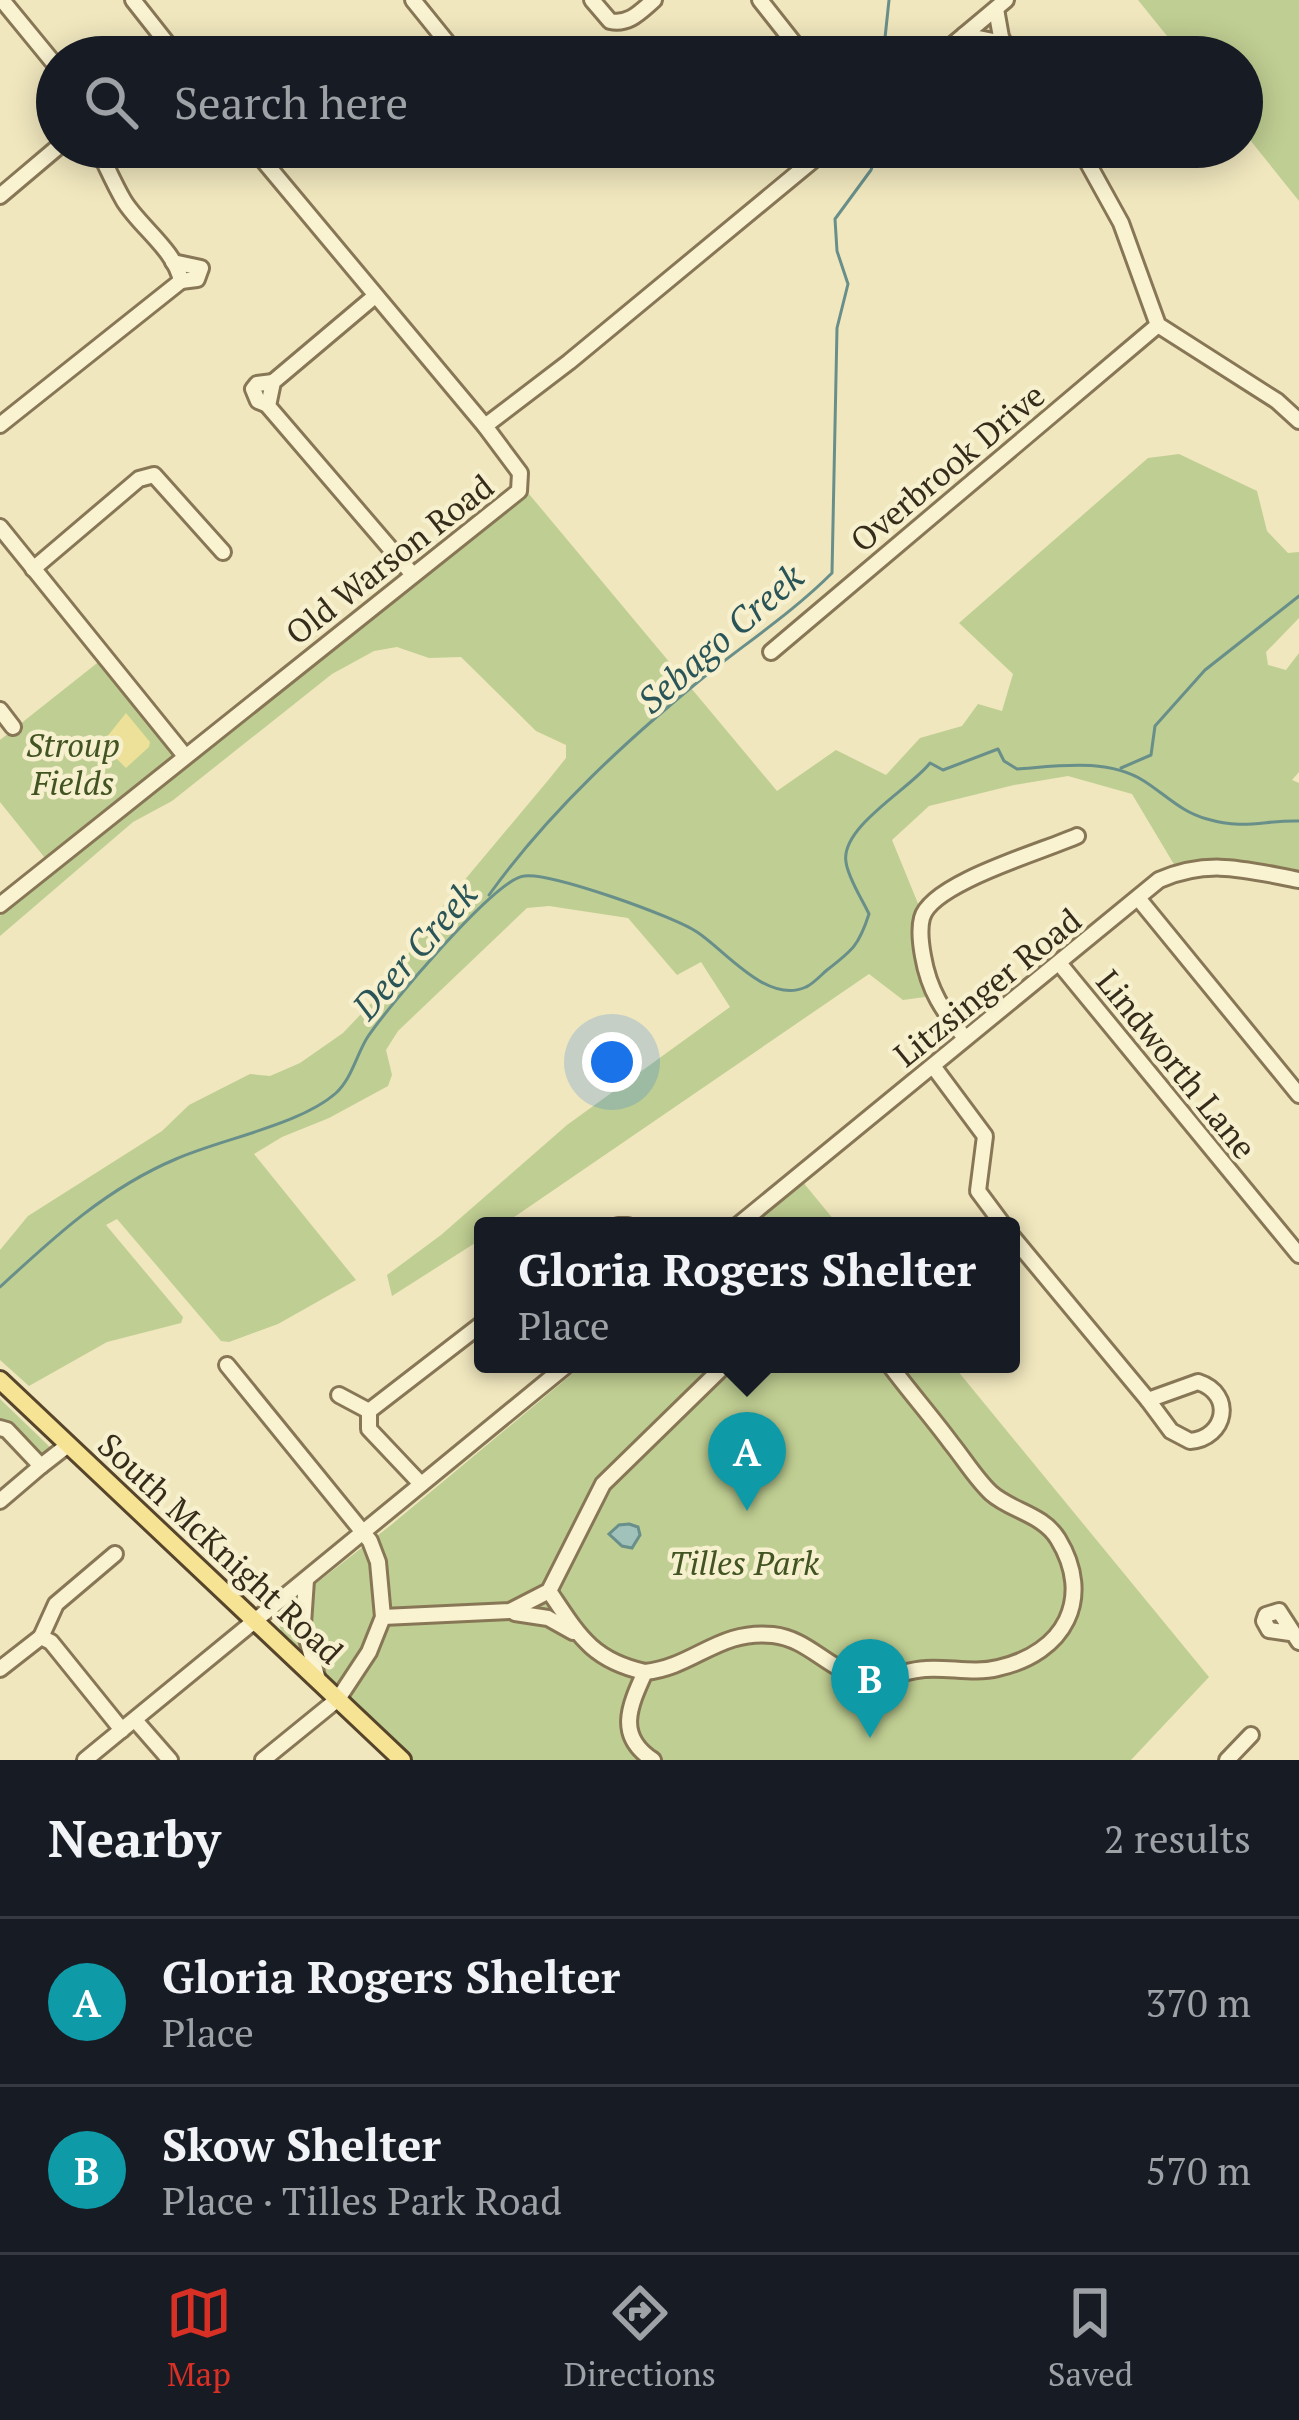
<!DOCTYPE html>
<meta charset="utf-8">
<style>
body{margin:0;font-family:"PT Serif",serif;background:#20242c;color:#f1f3f6}
.you{position:absolute;left:612px;top:1062px;width:42px;height:42px;margin:-30px;border:9px solid #fff;border-radius:50%;background:#1a73e8;box-shadow:0 0 0 18px #1a73e833}
.badge{display:grid;place-items:center;width:78px;height:78px;border-radius:50%;background:#d93025;color:#fff;font-size:39px;font-weight:700}
.pin{position:absolute;translate:-50% -99px;filter:drop-shadow(0 3px 6px #0008)}
.pin::after{content:'';position:absolute;top:63px;width:42px;height:36px;background:inherit;clip-path:polygon(0 0,100% 0,50% 100%)}
.popup{position:absolute;left:474px;top:1217px;width:546px;height:156px;box-sizing:border-box;display:grid;place-content:center;border-radius:12px;background:#171b24;filter:drop-shadow(0 3px 9px #0005);font-size:39px;white-space:nowrap;color:#9ea1a6}
.popup b{font-size:45px;color:#f1f3f6}
.popup::after{content:'';position:absolute;left:50%;top:100%;margin-left:-24px;border:24px solid transparent;border-top-color:#171b24}
.list{margin:0;padding:0;list-style:none}
h2{display:flex;justify-content:space-between;align-items:center;height:156px;margin:0;padding:0 48px;font-size:51px}
h2 small{font-size:39px;font-weight:400;color:#9ea1a6}
.list li{display:grid;grid-template-columns:78px 1fr auto;gap:36px;align-items:center;box-sizing:border-box;height:168px;padding:0 48px;border-top:3px solid #363941}
.list b{display:block;font-size:45px;white-space:nowrap}
.list p{margin:0;font-size:39px;white-space:nowrap;color:#9ea1a6}
.list em{font-size:39px;font-style:normal;color:#9ea1a6}
.icon{flex:none;width:66px;height:66px;fill:none;stroke:currentColor;stroke-width:2;stroke-linecap:round;stroke-linejoin:round}
.map{position:relative;flex:none;width:1299px;height:1760px;overflow:hidden}
.search{position:absolute;background:#171b24;box-shadow:0 6px 30px #0003;left:36px;right:36px;top:36px;height:132px;display:flex;align-items:center;gap:30px;box-sizing:border-box;padding:0 42px;border-radius:66px;color:#9ea1a6;font-size:45px}
.sheet{height:492px;background:#171b24}
nav{display:flex;justify-content:space-around;align-items:center;box-sizing:border-box;height:168px;border-top:3px solid #363941;background:#171b24;font-size:33px;color:#9ea1a6}
nav a{display:grid;justify-items:center;gap:6px}
nav .on{color:#d93025}
.map>svg:first-child{display:block}
</style>
<div class="map">
<svg width="1299" height="1760" viewBox="0 0 1299 1760">
<rect width="100%" height="100%" fill="#f0e7be"/>
<g fill="#bfce92">
<path d="M1138,0H1299V201L1242,130V57H1184Z"/>
<path d="M1179,454L1257,491L1267,531L1288,553L1299,552V618L1266,652L1268,665L1286,670L1299,653V772L1292,780L1299,783V875C1258,867 1216,852 1175,866L1132,794L1068,776L1014,785L929,806L892,840L919,906L912,929L925,997L903,1000L869,974L501,1226H483V1238L392,1296L387,1275L441,1235L567,1125L730,1007L701,962L677,975L628,918L549,906L527,908L398,1031L386,1050L392,1075L388,1086L329,1118L282,1137L254,1154L356,1280L278,1324L229,1342L221,1341L117,1219L106,1225L183,1317L181,1323L107,1342L29,1386L0,1360V1250L28,1216L162,1131L189,1105L250,1074L270,1076L300,1063L343,1033L380,994L437,913L550,778L566,758V745L536,731L461,657L429,658L397,647L374,651L332,674L172,801L133,822L0,936V916L478,533L529,494L777,791L836,750L886,775L920,738L962,726L978,704L1002,711L1013,674L959,623L1148,458Z"/>
<path d="M101,660L174,753V761L49,863L0,802V740Z"/>
<path d="M802,1181L839,1226H749Z"/>
<path d="M584,1364H952L1209,1677L1131,1760H410L284,1642L279,1624L287,1606L391,1525Z"/>
<path d="M0,1399L54,1451L38,1455L0,1424Z"/>
</g>
<path fill="#ede199" d="M126,713L150,742L149,747L126,768L110,752L106,738Z"/>
<path fill="#a1c1bb" stroke="#698f8a" stroke-width="3" d="M629,1524L638,1527L640,1535L632,1548L622,1546L609,1534L619,1525Z"/>
<g fill="none" stroke-linecap="round" stroke-linejoin="round">
<g stroke="#698f8a" stroke-width="3">
<path d="M883,57L889,0"/>
<path d="M1121,768L1151,755L1155,726L1205,670L1299,596"/>
<path d="M489,895C550,810 629,738 710,672C752,639 795,610 832,573L837,328L848,284L837,251L835,219L871,170L879,147"/>
<path d="M0,1287C54,1237 107,1188 176,1159C221,1139 300,1125 336,1093C352,1078 356,1056 367,1038C386,1009 495,879 524,876C550,872 673,916 697,932C725,950 767,1005 806,987C813,984 821,975 827,970C853,950 859,945 869,914C862,899 848,878 846,862C840,827 911,788 930,763L943,770L998,749L1004,761L1017,769C1059,766 1107,758 1144,781C1166,795 1181,812 1207,819C1245,830 1264,820 1299,821"/>
</g>
<defs>
<g id="minor">
<path d="M2,0L57,67"/>
<path d="M133,0L178,57"/>
<path d="M413,0L459,57"/>
<path d="M592,0L610,21C629,25 640,12 654,0"/>
<path d="M760,0L805,57"/>
<path d="M996,9L1001,37L1012,57"/>
<path d="M964,35L1003,43"/>
<path d="M938,57L1006,0"/>
<path d="M1079,147L1121,223L1158,325L1277,401L1299,421"/>
<path d="M436,157L448,147"/>
<path d="M0,196L58,147"/>
<path d="M173,262L201,268L197,279L181,281"/>
<path d="M375,296L273,382L268,406L413,575"/>
<path d="M268,405L258,401L253,389L257,384L273,382"/>
<path d="M0,425L181,281C175,250 140,227 124,201C114,184 106,165 97,147"/>
<path d="M485,426L569,362L829,147"/>
<path d="M0,527L185,756"/>
<path d="M33,569L139,479L154,475L223,552"/>
<path d="M771,652L1158,325"/>
<path d="M0,710L13,727"/>
<path d="M1138,898L1299,1095"/>
<path d="M0,905L519,491L520,473L485,426L252,147"/>
<path d="M1059,963L1299,1255"/>
<path d="M965,1038C943,1011 929,991 923,956C921,945 919,929 922,918C931,883 1044,851 1077,836"/>
<path d="M933,1066L985,1136L978,1191L1004,1226"/>
<path d="M618,1226H628"/>
<path d="M737,1226L1159,880C1210,858 1246,870 1299,880"/>
<path d="M1011,1235L1148,1400"/>
<path d="M227,1365L370,1541L378,1562L383,1617L369,1652L338,1699L263,1760"/>
<path d="M1198,1382C1235,1394 1226,1438 1190,1441L1171,1431L1148,1400Z"/>
<path d="M339,1395L369,1411"/>
<path d="M0,1428L7,1430L41,1466L68,1445"/>
<path d="M421,1484L369,1429V1411L483,1323"/>
<path d="M0,1501L41,1466"/>
<path d="M306,1580L303,1624L318,1680"/>
<path d="M549,1591C578,1634 591,1660 645,1672C629,1707 616,1736 653,1760"/>
<path d="M515,1613L548,1618L573,1632"/>
<path d="M383,1617L510,1611L549,1591L603,1484L726,1364"/>
<path d="M1290,1633L1269,1630L1264,1621L1266,1615L1279,1611L1299,1642"/>
<path d="M41,1637L56,1604L115,1554"/>
<path d="M0,1669L41,1637L51,1642L122,1730"/>
<path d="M645,1672C694,1667 719,1629 773,1635C809,1639 828,1670 862,1677C883,1682 905,1670 925,1669C949,1667 974,1674 998,1668C1065,1653 1094,1598 1058,1539C1043,1514 1011,1511 991,1493C976,1479 964,1459 951,1443C931,1416 909,1391 889,1364"/>
<path d="M135,1720L170,1760"/>
<path d="M85,1760L568,1364"/>
<path d="M1227,1760L1251,1735"/>
</g>
<path id="major" d="M0,1380L402,1760"/>
</defs>
<use href="#minor" stroke="#887756" stroke-width="20"/>
<use href="#major" stroke="#56442b" stroke-width="22"/>
<use href="#minor" stroke="#faf3d1" stroke-width="14"/>
<use href="#major" stroke="#f6e393" stroke-width="16"/>
</g>
<g text-anchor="middle" dominant-baseline="central" stroke-width="9" stroke-linejoin="round" paint-order="stroke">
<g font-size="33" fill="#372c1b" stroke="#f7f0ce">
<text transform="translate(947 467) rotate(-40)">Overbrook Drive</text>
<text transform="translate(389 559) rotate(-38)">Old Warson Road</text>
<text transform="translate(987 987) rotate(-39)">Litzsinger Road</text>
<text transform="translate(1177 1064) rotate(51)">Lindworth Lane</text>
<text transform="translate(221 1548) rotate(43)">South McKnight Road</text>
</g>
<g font-size="33" font-style="italic" fill="#415421" stroke="#f7f0ce">
<text x="73" y="744">Stroup<tspan x="73" dy="38">Fields</tspan></text>
<text x="744" y="1562">Tilles Park</text>
</g>
<g font-size="36" font-style="italic" fill="#2a5558" stroke="#f7f0ce">
<text transform="translate(720 638) rotate(-41)">Sebago Creek</text>
<text transform="translate(414 950) rotate(-49)">Deer Creek</text>
</g>
</g>
</svg>
<div class="you"></div>
<div class="pin badge" style="left:747px;top:1511px;background:#0f9aa8">A</div>
<div class="popup"><b>Gloria Rogers Shelter</b>Place</div>
<div class="pin badge" style="left:870px;top:1738px;background:#0f9aa8">B</div>
<div class="search"><svg class="icon" aria-label="search" viewBox="0 0 24 24"><circle cx="10" cy="10" r="6"/><path d="M15 15l6 6"/></svg>Search here</div>
</div>
<section class="sheet">
<h2>Nearby<small>2 results</small></h2>
<ul class="list">
<li><span class="badge" style="background:#0f9aa8">A</span><div><b>Gloria Rogers Shelter</b><p>Place</p></div><em>370 m</em></li>
<li><span class="badge" style="background:#0f9aa8">B</span><div><b>Skow Shelter</b><p>Place · Tilles Park Road</p></div><em>570 m</em></li>
</ul>
</section>
<nav>
<a class="on"><svg class="icon" aria-label="map" viewBox="0 0 24 24"><path d="M3 6l6-2 6 2 6-2v14l-6 2-6-2-6 2zM9 4v14M15 6v14"/></svg>Map</a>
<a><svg class="icon" aria-label="directions" viewBox="0 0 24 24"><path d="M12 3l9 9-9 9-9-9zM9 14v-3h6M13 9l2 2-2 2"/></svg>Directions</a>
<a><svg class="icon" aria-label="saved" viewBox="0 0 24 24"><path d="M7 4h10v16l-5-4-5 4z"/></svg>Saved</a>
</nav>
